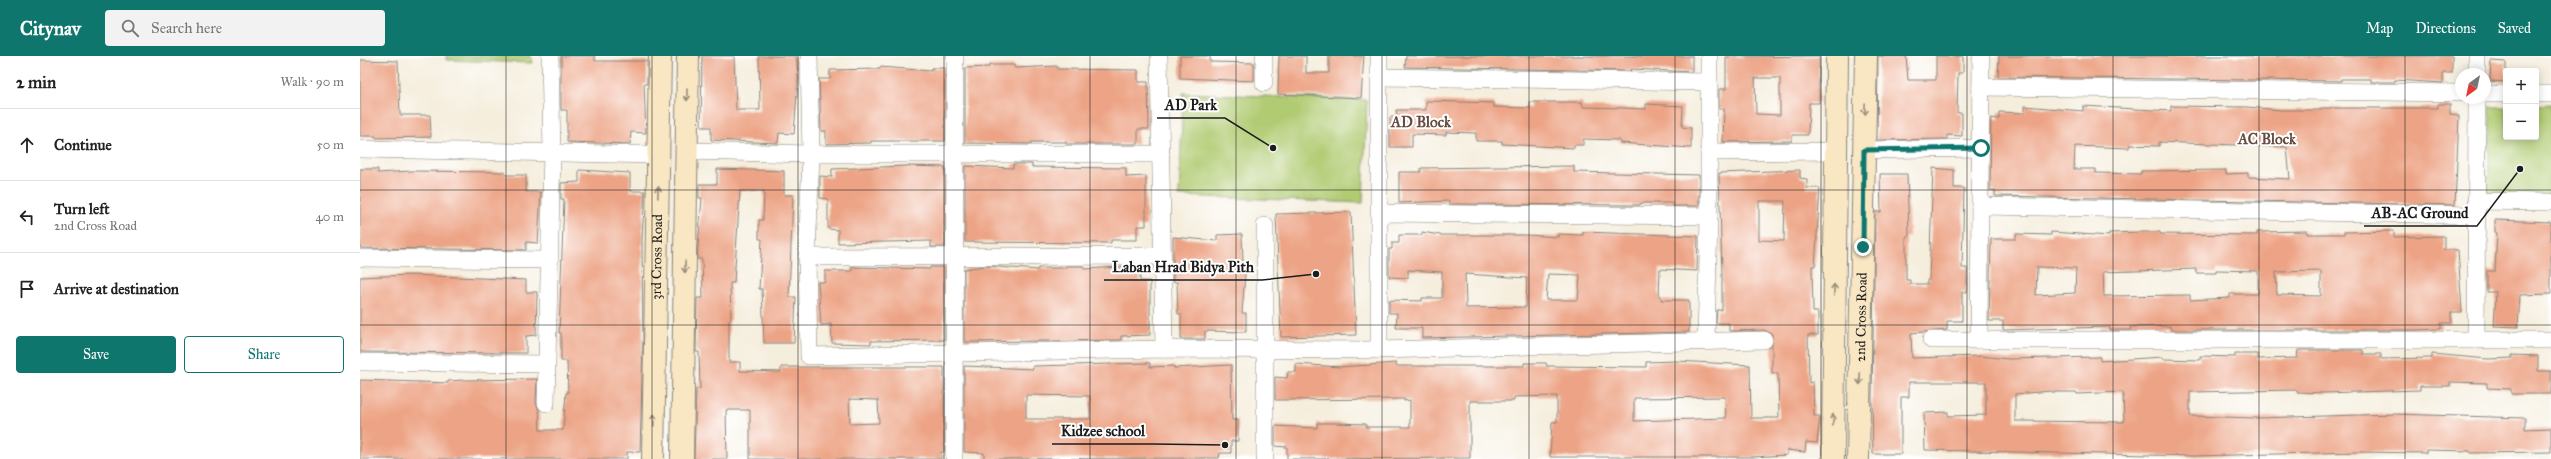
<!DOCTYPE html>
<meta charset="utf-8">
<style>
body{margin:0;font-family:"IM FELL Great Primer",serif;background:#f2f2f2;color:#222}
.controls{position:absolute;right:12px;top:12px;display:grid;overflow:hidden;border-radius:4px;box-shadow:0 2px 10px #0003}
.controls button{width:36px;height:36px;display:grid;place-items:center;padding:0;border:0;border-bottom:1px solid #e0e0e0;background:#fff;color:#222;font:20px sans-serif}
.compass{position:absolute;left:2095px;top:12px;width:36px;height:36px;border-radius:50%;background:#fff;box-shadow:0 2px 10px #0003;rotate:213deg}
.stop{position:absolute;width:12px;height:12px;margin:-9px;border:3px solid #0f766e;border-radius:50%;background:#fff}
.stop.end{background:#0f766e;border-color:#fff;box-shadow:0 1px 4px #0008}
.list{margin:0;padding:0;list-style:none}
h2{display:flex;justify-content:space-between;align-items:center;height:52px;margin:0;padding:0 16px;font-size:17px}
h2 small{font-size:13px;font-weight:400;color:#767676}
.list li{display:grid;grid-template-columns:26px 1fr auto;gap:12px;align-items:center;box-sizing:border-box;height:72px;padding:0 16px;border-top:1px solid #e0e0e0}
.list b{display:block;font-size:15px;white-space:nowrap}
.list p{margin:0;font-size:13px;white-space:nowrap;color:#767676}
.list em{font-size:13px;font-style:normal;color:#767676}
.actions{display:flex;gap:8px;padding:12px 16px}
.actions a{flex:1;padding:9px 0;border:1px solid #0f766e;border-radius:4px;text-align:center;font-size:14px;color:#0f766e}
.actions .main{background:#0f766e;color:#fff}
.icon{flex:none;width:22px;height:22px;fill:none;stroke:currentColor;stroke-width:2;stroke-linecap:round;stroke-linejoin:round}
.map{position:relative;flex:none;width:2191px;height:403px;overflow:hidden}
header{display:flex;align-items:center;gap:24px;box-sizing:border-box;height:56px;padding:0 20px;background:#0f766e;color:#fff}
header strong{font-size:19px}
nav{display:flex;gap:22px;margin-inline-start:auto;font-size:14px}
.search{width:280px;height:36px;background:#f2f2f2;display:flex;align-items:center;gap:10px;box-sizing:border-box;padding:0 14px;border-radius:4px;color:#767676;font-size:15px}
main{display:flex}
aside{flex:1;background:#fff}
.map>svg:first-child{display:block}
</style>
<header>
<strong>Citynav</strong>
<div class="search"><svg class="icon" aria-label="search" viewBox="0 0 24 24"><circle cx="10" cy="10" r="6"/><path d="M15 15l6 6"/></svg>Search here</div>
<nav><a>Map</a><a>Directions</a><a>Saved</a></nav>
</header>
<main>
<aside>
<h2>2 min<small>Walk · 90 m</small></h2>
<ul class="list">
<li><svg class="icon" aria-label="ahead" viewBox="0 0 24 24"><path d="M12 20V5M6 11l6-6 6 6"/></svg><div><b>Continue</b></div><em>50 m</em></li>
<li><svg class="icon" aria-label="left" viewBox="0 0 24 24"><path d="M17 20v-9H6M10 6l-5 5 5 5"/></svg><div><b>Turn left</b><p>2nd Cross Road</p></div><em>40 m</em></li>
<li><svg class="icon" aria-label="arrive" viewBox="0 0 24 24"><path d="M6 21V4h12l-3 4 3 4H6"/></svg><div><b>Arrive at destination</b></div></li>
</ul>
<div class="actions"><a class="main">Save</a><a>Share</a></div>
</aside>
<div class="map">
<svg width="2191" height="403" viewBox="0 0 2191 403">
<rect width="100%" height="100%" fill="#fff"/>
<filter id="ink" filterUnits="userSpaceOnUse"><feTurbulence type="fractalNoise" baseFrequency=".025" numOctaves="2"/><feDisplacementMap in="SourceGraphic" scale="8" xChannelSelector="R" yChannelSelector="G"/><feConvolveMatrix kernelMatrix="1 2 1 2 8 2 1 2 1" color-interpolation-filters="sRGB"/></filter>
<filter id="wash" filterUnits="userSpaceOnUse"><feTurbulence type="fractalNoise" baseFrequency=".012" numOctaves="4" result="noise"/><feDisplacementMap in="SourceGraphic" scale="16" xChannelSelector="R" yChannelSelector="G"/><feGaussianBlur stdDeviation="0.9" result="paint"/><feColorMatrix in="noise" values="0 0 0 0 0 0 0 0 0 0 0 0 0 0 0 0 0 1.4 0 .05"/><feComposite in="paint" operator="in"/></filter>
<g filter="url(#wash)">
<rect width="100%" height="100%" fill="#f5eedd"/>
<g fill="#b0cb71" stroke="#667446">
<path d="M86,0H171L172,7L86,4Z"/>
<path d="M823,37L1007,44L1003,147L819,140Z"/>
<path d="M2191,49V146L2128,145L2130,51H2146V81H2176V50Z"/>
</g>
<g id="blocks">
<g fill="#eda486" fill-rule="evenodd">
<path d="M201,0H235V5H287V28H284L286,77L271,76L270,88L207,86V54H201Z"/>
<path d="M342,0H374L376,54H400L399,0H436L438,23L434,78L419,77L418,87L351,84V71H341Z"/>
<path d="M820,0H850V6L894,7V25L820,22Z"/>
<path d="M919,0H946V17H969V0H1004L1001,42L918,38Z"/>
<path d="M1046,0H1332V16L1270,13L1271,15L1045,11Z"/>
<path d="M1459,0V47H1449L1448,79H1432V85L1363,86L1364,53H1359V33H1366V1ZM1395,22H1420V59L1396,58Z"/>
<path d="M1518,0H1546L1548,24H1576V0H1603V17H1598L1597,57H1602V80L1587,79V83L1517,84Z"/>
<path d="M1639,0H2092V17H2083V27L2035,24V26H2011V23H1981V25L1638,21Z"/>
<path d="M0,4L38,5L40,59H70L71,81L16,82V80H0Z"/>
<path d="M2131,5L2146,6V26L2130,25Z"/>
<path d="M629,9H654L655,12L697,10V13L778,14V26H788L789,73H778V88H706V86H671V88L605,87V12L629,11Z"/>
<path d="M520,11L571,15V12H585V85H511V87L466,88V75H461L459,23H470V14L520,13Z"/>
<path d="M1066,45L1134,47V51L1170,52V46H1222L1223,51L1262,52L1286,53V48L1323,50L1322,71L1331,72V92L1260,87V84L1223,83V89H1214V92L1142,88V85H1116V77L1086,76V79L1052,78V91H1030V61H1037L1036,54H1066Z"/>
<path d="M2078,48H2090V59L2099,60L2095,149L1635,140V134H1630L1631,62L1639,63V56L1665,57V50L1723,55V50L1811,55V50L1887,51L1921,54H1961V52H2078ZM1799,86L1927,91L1930,123L1888,121V117L1866,118V114L1781,115V118L1736,117V113H1714L1715,90L1769,92V89L1799,90Z"/>
<path d="M653,108H672V111L766,112V121L786,120V170H777V184H751V187L605,186V110L653,112Z"/>
<path d="M546,110L585,111V191H571V185L478,187V174L468,173V143L460,142V120L472,121V113Z"/>
<path d="M1214,110V116L1339,119V150H1313V147H1281L1280,149L1089,148V145L1039,147V116H1061V112Z"/>
<path d="M1573,112L1594,114V132H1604L1602,212H1607V236H1602V265H1587V274L1551,277L1552,302L1620,300L1648,303L1740,301V305L1803,301V303L1840,304V300L1875,301V298H1898V303L1937,302L1938,294H2003V298H2021V303L2072,302V298L2128,303L2152,302V299L2178,300V315H2191V338H2151V333L2127,332V327L2090,326V330H2060V334L1963,337L1937,336V334L1830,336V360L1896,362L2034,358L2165,362V373L2191,372V396L2110,397V395L2066,394V397L1998,396L1834,400L1565,394L1564,357L1588,356V360L1626,359V326H1549V341H1541V398H1513L1512,341L1515,156H1521L1520,118H1547L1549,181H1546V224H1550V228H1567V224H1569ZM1691,335V336H1716L1717,338L1763,336L1764,366L1655,365V338Z"/>
<path d="M0,113H18V117L51,115L145,116V119H166V136H181L178,187L166,186V194L0,192Z"/>
<path d="M357,113L424,115V139H433L429,241H436L434,287H404L402,233H399L402,183H399V164H403L404,135H380L374,227H370L371,264H369V306H380V315L421,316V311H584V396H581V403H390V354H366L367,403H334L336,333H340L339,296H336L337,242H343L342,203H337L342,142H339V128H357ZM489,343L518,344L519,367L490,368Z"/>
<path d="M219,114L270,117V135H285L282,183L283,284L280,396H267V403H0V324L88,327V325L104,324L177,323L176,347L179,354L180,374H203L206,337H208L207,305H201V277H199L204,143H201V127L219,126Z"/>
<path d="M1440,114V122L1447,123V132H1460L1455,210H1452L1453,256H1458V279H1448L1449,327L1453,326L1454,360H1460L1457,387L1446,386L1445,396L1427,394V399L1393,401H1190L1192,366H1197V340L1154,341V345H1110V402L927,403V391L915,390V370L957,372V367H975L1006,368V371H1050V344L1044,345V343L915,344V321L927,322L928,316H936V308L980,311L1036,307V310H1164V307H1186L1187,310L1286,311V306L1316,305L1390,309L1391,362H1419L1418,317H1412V278L1404,274L1369,275V267H1356L1357,254H1362V217L1359,117ZM1399,145H1425L1424,185L1399,184ZM1365,341L1366,362L1274,365V342Z"/>
<path d="M991,156L996,279L921,281L916,158Z"/>
<path d="M2135,164L2191,166V238L2160,239L2158,271L2134,270L2136,236H2127V215H2135L2137,177L2135,176Z"/>
<path d="M1947,175V178H1984V176L2034,175V181L2084,180V194H2098L2102,256H2091V267H2081V273L2054,274H1810V270L1770,271L1771,274H1750V271L1643,274V265H1629L1631,183H1656V178L1691,179V176L1749,180V177L1781,176H1800V178L1897,179V176ZM1677,211L1716,212L1715,237L1676,239ZM1836,213V217H1856V214L1898,215V238H1870V242L1830,244V239L1744,240L1743,216ZM1961,215V240L1917,239L1916,216Z"/>
<path d="M1062,176L1080,179H1167L1198,181V178L1223,179V176L1338,180L1337,215L1300,213L1299,240H1301V244H1329V276L1062,282V272H1036L1037,257H1029V244L1062,245V242H1082V216L1048,214V222L1029,221V193H1032V187H1039V179H1062ZM1105,218L1167,222L1166,251L1106,252ZM1188,218L1220,219L1218,244H1186Z"/>
<path d="M882,178L883,206H886L882,257H886V276L845,275V283H821V258H818L817,226H813V181L857,185V179Z"/>
<path d="M625,210L678,214V212H706V210H723L724,213L780,210V225H790V279L761,280V284L604,286V213Z"/>
<path d="M492,211L570,213V211H584V284L511,285V288L472,287L471,268L461,269L458,226H465V215H492Z"/>
<path d="M51,219L166,224V236H177L176,279L166,280V297L0,296V221Z"/>
<path d="M790,307V311L814,310V312L871,309L872,364H878V385H871V397H860L859,402L624,403V397L604,396V310L673,313V310ZM666,339L730,340V363H666Z"/>
</g>
</g>
</g>
<g filter="url(#ink)">
<use href="#blocks" fill-opacity="0" stroke="#88857c" stroke-width="1"/>
<g fill="none" stroke-linecap="round" stroke-linejoin="round">
<defs>
<g id="street">
<path d="M449,0L451,98L447,201L449,300L804,293L1019,294L1404,284"/>
<path d="M799,0L804,293"/>
<path d="M904,0V27"/>
<path d="M2117,18V0"/>
<path d="M1019,21L1349,26"/>
<path d="M1621,31L2101,37"/>
<path d="M2125,38H2146"/>
<path d="M2176,38H2191"/>
<path d="M0,93L299,99"/>
<path d="M1505,94L1621,92"/>
<path d="M327,95L451,98H801"/>
<path d="M1349,96L1476,95"/>
<path d="M2116,145L2191,146"/>
<path d="M1620,150L2116,159"/>
<path d="M1020,157L1349,160"/>
<path d="M447,201L802,200"/>
<path d="M0,202L188,204"/>
<path d="M1571,284H2191"/>
<path d="M1619,284L1621,0"/>
<path d="M2116,284L2117,42"/>
<path d="M1346,285L1349,160V0"/>
<path d="M1019,294V0"/>
<path d="M0,306L186,308"/>
<path d="M186,347L192,96L190,0"/>
<path d="M594,403L595,0"/>
<path d="M905,403V170"/>
</g>
<g id="secondary">
<path id="s1" d="M293,403L300,0"/>
<path d="M322,403L328,0"/>
<path d="M1473,403L1477,0"/>
<path id="s2" d="M1498,403L1506,0"/>
</g>
</defs>
<use href="#street" stroke="#88857c" stroke-width="18"/>
<use href="#secondary" stroke="#88857c" stroke-width="24"/>
<use href="#street" stroke="#fff" stroke-width="17"/>
<use href="#secondary" stroke="#f9e7c3" stroke-width="22"/>
</g>
<defs><path id="oneway-shaft" d="M-6 0H5M1.5-3L5.5 0L1.5 3" fill="none" stroke-width="1.6" stroke-linecap="round" stroke-linejoin="round"/></defs>
<g stroke="#968c78">
<use href="#oneway-shaft" transform="translate(327 39) rotate(90)"/>
<use href="#oneway-shaft" transform="translate(1505 53) rotate(91)"/>
<use href="#oneway-shaft" transform="translate(298 136) rotate(-89)"/>
<use href="#oneway-shaft" transform="translate(325 211) rotate(91)"/>
<use href="#oneway-shaft" transform="translate(1474 234) rotate(-89)"/>
<use href="#oneway-shaft" transform="translate(1500 323) rotate(91)"/>
<use href="#oneway-shaft" transform="translate(294 364) rotate(-89)"/>
<use href="#oneway-shaft" transform="translate(1473 364) rotate(-89)"/>
</g>
</g>
<g fill="none" stroke-linecap="round" stroke-linejoin="round" filter="url(#ink)">
<path stroke="#0f766e" stroke-width="5" d="M1503,191L1504,94L1621,92"/>
</g>
<path fill="none" stroke="#1c1c1c" stroke-width="1" stroke-opacity="0.55" d="M146,0V403M292,0V403M438,0V403M584,0V403M730,0V403M876,0V403M1022,0V403M1169,0V403M1315,0V403M1461,0V403M1607,0V403M1753,0V403M1899,0V403M2045,0V403M0,134H2191M0,269H2191"/>
<g text-anchor="middle" dominant-baseline="central" stroke-width="4" stroke-linejoin="round" paint-order="stroke">
<g font-size="14" fill="#1c1c1c" stroke="#fff">
<text stroke="none"><textPath href="#s1" startOffset="202">3rd Cross Road</textPath></text>
<text stroke="none"><textPath href="#s2" startOffset="142">2nd Cross Road</textPath></text>
</g>
<g font-size="15" font-weight="bold" fill="#654c41" stroke="#fff">
<text x="1061" y="66">AD Block</text>
<text x="1907" y="83">AC Block</text>
</g>
</g>
<path fill="none" stroke="#1c1c1c" stroke-width="1.5" d="M913 92L865 62H797M2160 113L2117 170H2004M956 218L902 224H744M865 389L793 388H692"/>
<g fill="#1c1c1c" stroke="#fff" stroke-width="1.5">
<circle cx="913" cy="92" r="4"/>
<circle cx="2160" cy="113" r="4"/>
<circle cx="956" cy="218" r="4"/>
<circle cx="865" cy="389" r="4"/>
</g>
<g font-size="15" text-anchor="middle" font-weight="bold" fill="#1c1c1c" stroke="#fff" stroke-width="4" stroke-linejoin="round" paint-order="stroke">
<text x="831" y="54">AD Park</text>
<text x="2060" y="162">AB-AC Ground</text>
<text x="823" y="216">Laban Hrad Bidya Pith</text>
<text x="743" y="380">Kidzee school</text>
</g>
</svg>
<div class="controls">
<button>+</button>
<button>−</button>
</div>
<svg class="compass" viewBox="-18 -18 36 36"><path d="M0-13l5 13h-10z" fill="#e53935"/><path d="M0 13l5-13h-10z" fill="#767676"/></svg>
<div class="stop" style="left:1621px;top:92px"></div>
<div class="stop end" style="left:1503px;top:191px"></div>
</div>
</main>
